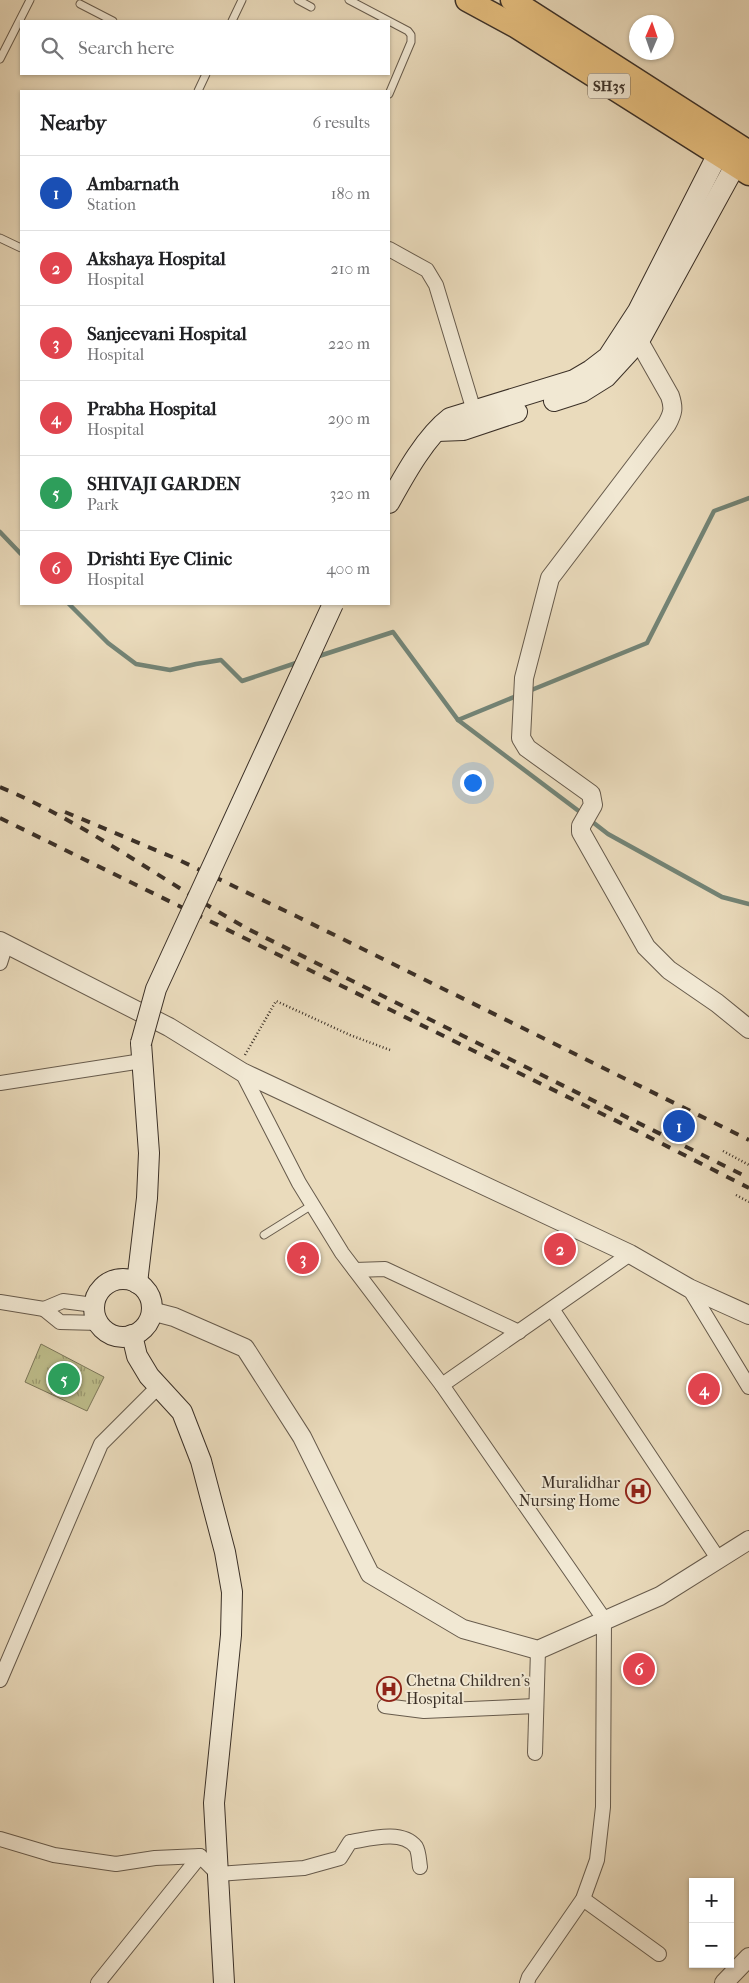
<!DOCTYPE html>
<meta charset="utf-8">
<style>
body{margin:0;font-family:"IM FELL French Canon",serif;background:#f2f2f2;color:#202124}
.controls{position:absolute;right:15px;bottom:15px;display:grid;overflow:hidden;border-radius:0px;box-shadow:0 1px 4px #0004}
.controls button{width:45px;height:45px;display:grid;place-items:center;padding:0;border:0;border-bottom:1px solid #e0e0e0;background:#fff;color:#202124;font:25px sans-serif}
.compass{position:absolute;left:629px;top:15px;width:45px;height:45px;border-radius:50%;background:#fff;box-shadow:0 1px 4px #0004;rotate:2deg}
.you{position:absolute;left:472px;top:782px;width:18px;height:18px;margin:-12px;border:4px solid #fff;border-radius:50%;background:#1a73e8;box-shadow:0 0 0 8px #1a73e833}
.badge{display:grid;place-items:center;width:32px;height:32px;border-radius:50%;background:#b45309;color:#fff;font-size:16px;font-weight:700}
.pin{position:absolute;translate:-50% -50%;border:2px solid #fff;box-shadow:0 1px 5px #0006}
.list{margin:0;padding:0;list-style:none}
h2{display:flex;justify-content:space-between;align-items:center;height:65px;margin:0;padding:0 20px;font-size:21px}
h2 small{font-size:16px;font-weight:400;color:#757577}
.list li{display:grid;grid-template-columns:32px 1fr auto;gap:15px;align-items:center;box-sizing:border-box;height:75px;padding:0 20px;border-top:1px solid #e0e0e0}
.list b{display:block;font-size:19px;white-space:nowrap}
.list p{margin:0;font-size:16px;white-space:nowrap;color:#757577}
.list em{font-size:16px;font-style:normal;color:#757577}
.icon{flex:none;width:28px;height:28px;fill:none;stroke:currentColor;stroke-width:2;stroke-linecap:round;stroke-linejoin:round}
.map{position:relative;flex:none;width:749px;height:1983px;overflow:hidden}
.search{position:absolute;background:#fff;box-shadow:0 1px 4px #0004;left:20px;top:20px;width:370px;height:55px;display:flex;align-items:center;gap:12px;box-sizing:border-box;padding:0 18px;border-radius:0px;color:#757577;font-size:19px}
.panel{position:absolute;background:#fff;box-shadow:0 1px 4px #0004;left:20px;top:90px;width:370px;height:515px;border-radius:0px}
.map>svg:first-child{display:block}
</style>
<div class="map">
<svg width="749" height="1983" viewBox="0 0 749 1983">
<defs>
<pattern id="park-tufts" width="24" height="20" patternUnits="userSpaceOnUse" patternTransform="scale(1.25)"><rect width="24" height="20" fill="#bebe8c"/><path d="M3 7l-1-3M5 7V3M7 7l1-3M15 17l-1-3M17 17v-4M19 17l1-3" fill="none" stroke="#9c9b72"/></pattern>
</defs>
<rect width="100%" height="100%" fill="#eadbbc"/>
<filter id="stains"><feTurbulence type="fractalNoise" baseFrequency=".004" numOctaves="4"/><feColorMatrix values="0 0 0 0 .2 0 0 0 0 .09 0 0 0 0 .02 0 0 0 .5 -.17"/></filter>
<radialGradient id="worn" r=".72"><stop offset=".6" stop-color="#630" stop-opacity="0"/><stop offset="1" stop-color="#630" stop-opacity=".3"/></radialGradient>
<path fill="url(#park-tufts)" stroke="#7c775a" d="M41,1344L104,1377L87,1411L25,1382Z"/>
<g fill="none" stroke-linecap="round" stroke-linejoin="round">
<g stroke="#738476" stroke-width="4.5">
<path d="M0,532L21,554"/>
<path d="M69,604L108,643L136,664L170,670L196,664L221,660L242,681L299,662"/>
<path d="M316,657L393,632L458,720L519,695"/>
<path d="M529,691L647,643L714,511L749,498"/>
<path d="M458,720L584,815"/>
<path d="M590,820L608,834L722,897L749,904"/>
</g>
<defs>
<g id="service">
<path d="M298,0L311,7"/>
<path d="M349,0L408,31L411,35V42L389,94"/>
<path d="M80,4L113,21"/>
<path d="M232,21L242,0"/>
<path d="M0,59L30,0"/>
<path d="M198,91L206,74"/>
<path d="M0,238L21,248"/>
<path d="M264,1235L312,1205"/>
</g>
<g id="minor">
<path d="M389,249L427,270L436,285L474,411"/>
<path d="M0,963L6,944"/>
<path d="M242,1072L299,1183L342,1253L442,1385L604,1619L603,1807L597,1860L583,1899L529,1977L527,1983"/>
<path d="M0,1083L142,1061"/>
<path d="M355,1270L385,1269L519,1332"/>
<path d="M689,1288L749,1387"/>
<path d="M0,1302L44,1309"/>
<path d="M94,1305L63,1301L44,1309L60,1322L99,1323"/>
<path d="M552,1309L719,1560"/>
<path d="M442,1385L630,1254"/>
<path d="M0,1680L101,1444L159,1386"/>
<path d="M385,1706L424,1711L536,1706"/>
<path d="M535,1753L538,1650"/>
<path d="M0,1839L54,1855L116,1864L155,1858L200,1856L218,1874L304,1868L340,1858L350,1842C369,1839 402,1829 416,1847C419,1852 419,1861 420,1867"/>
<path d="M583,1899L659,1954"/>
<path d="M98,1983L200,1856"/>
</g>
<g id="tertiary">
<path d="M632,329L670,396C674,408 673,413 667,424L550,578L524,678L521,738L527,748L591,794L593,805L581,826V832L646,947L669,970L717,1003L749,1029"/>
<path d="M0,941L169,1027L242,1072L630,1254L689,1288L749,1315"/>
<path d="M151,1311L174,1317L245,1348L302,1437L370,1574L463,1629L538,1650L660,1596L749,1540"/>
<path d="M724,1983L749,1957"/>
</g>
<g id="secondary">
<path d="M554,401L582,392L606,377L639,341L742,153"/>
<path d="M437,431L463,430L517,412"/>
<path d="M389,503C404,476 425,437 450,418L574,380L591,370L608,357L638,311L725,140"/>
<circle cx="123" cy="1308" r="29"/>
<path d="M137,1283L147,1198L149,1153L141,1043"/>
<path d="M132,1335L137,1356L149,1376L182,1412L201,1461L225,1552L232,1592L231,1635L214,1803L224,1983"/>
</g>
<g id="primary">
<path d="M467,0L515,26L749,174"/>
<path d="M512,0L749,152"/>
</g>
</defs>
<use href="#service" stroke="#675b4c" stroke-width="9"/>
<use href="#minor" stroke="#675b4c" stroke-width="16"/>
<use href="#tertiary" stroke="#675b4c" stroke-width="20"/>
<use href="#secondary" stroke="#3b3027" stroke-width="22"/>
<use href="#primary" stroke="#3b3027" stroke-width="25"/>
<g stroke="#3b3027" stroke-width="2.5" stroke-dasharray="1 2.5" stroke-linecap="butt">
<path d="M245,1055L276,1001L350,1035L390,1050"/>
<path d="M723,1151L749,1165"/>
<path d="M736,1195L749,1202"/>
</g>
<use href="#service" stroke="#f1e8d3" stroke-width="7"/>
<use href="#minor" stroke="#f1e8d3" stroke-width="14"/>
<use href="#tertiary" stroke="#f1e8d3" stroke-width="18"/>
<use href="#secondary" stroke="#f1e8d3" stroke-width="20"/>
<use href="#primary" stroke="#e5be7e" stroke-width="22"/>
<g stroke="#3b3027" stroke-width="4" stroke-dasharray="9 9" stroke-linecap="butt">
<path d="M0,787C88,824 164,882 248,929L749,1178"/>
<path d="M65,812L177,859L298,917L749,1140"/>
<path d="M0,818L637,1131L749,1188"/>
</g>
<defs>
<path id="secondary-bridge" d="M141,1043L156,989L333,604"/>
</defs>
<use href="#secondary-bridge" stroke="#3b3027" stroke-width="22" stroke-linecap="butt"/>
<use href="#secondary-bridge" stroke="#f1e8d3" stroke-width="20"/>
</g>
<defs>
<symbol id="hospital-ring" viewBox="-11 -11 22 22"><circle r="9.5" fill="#f1e8d3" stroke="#8f2418" stroke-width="1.5"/><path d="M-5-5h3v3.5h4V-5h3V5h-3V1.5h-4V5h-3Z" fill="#8f2418"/></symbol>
</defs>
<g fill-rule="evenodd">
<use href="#hospital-ring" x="624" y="1477" width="28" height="28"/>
<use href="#hospital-ring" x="375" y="1675" width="28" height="28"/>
</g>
<g text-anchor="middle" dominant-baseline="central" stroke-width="4" stroke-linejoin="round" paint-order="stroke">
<rect fill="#f1e8d3" stroke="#72675b" stroke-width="1" x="588" y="73.5" width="42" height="25" rx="4"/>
<g font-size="15" font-weight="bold" fill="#3b3027">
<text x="609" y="86">SH35</text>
</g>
<g font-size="16" fill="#3b3027" stroke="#f1e8d3" text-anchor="end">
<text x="620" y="1482">Muralidhar<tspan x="620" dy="18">Nursing Home</tspan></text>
<text x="406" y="1680" text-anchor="start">Chetna Children's<tspan x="406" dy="18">Hospital</tspan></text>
</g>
</g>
<rect width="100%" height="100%" filter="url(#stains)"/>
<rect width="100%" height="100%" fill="url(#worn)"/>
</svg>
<div class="controls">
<button>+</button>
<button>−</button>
</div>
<svg class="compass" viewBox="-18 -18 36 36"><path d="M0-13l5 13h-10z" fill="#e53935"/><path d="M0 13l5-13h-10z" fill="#757577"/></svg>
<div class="you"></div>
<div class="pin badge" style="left:679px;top:1126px;background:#1a4fb4">1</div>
<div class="pin badge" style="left:560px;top:1249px;background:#e0444e">2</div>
<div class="pin badge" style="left:303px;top:1258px;background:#e0444e">3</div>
<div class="pin badge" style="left:704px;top:1389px;background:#e0444e">4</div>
<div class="pin badge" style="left:64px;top:1379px;background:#2e9e5b">5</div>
<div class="pin badge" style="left:639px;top:1669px;background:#e0444e">6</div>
<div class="search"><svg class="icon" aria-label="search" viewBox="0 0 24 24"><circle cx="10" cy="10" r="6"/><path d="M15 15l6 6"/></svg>Search here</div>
<section class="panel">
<h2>Nearby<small>6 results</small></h2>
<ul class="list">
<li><span class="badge" style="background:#1a4fb4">1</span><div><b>Ambarnath</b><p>Station</p></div><em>180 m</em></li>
<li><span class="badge" style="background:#e0444e">2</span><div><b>Akshaya Hospital</b><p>Hospital</p></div><em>210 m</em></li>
<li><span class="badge" style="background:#e0444e">3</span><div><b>Sanjeevani Hospital</b><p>Hospital</p></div><em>220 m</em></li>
<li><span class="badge" style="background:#e0444e">4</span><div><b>Prabha Hospital</b><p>Hospital</p></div><em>290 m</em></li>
<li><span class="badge" style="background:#2e9e5b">5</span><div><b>SHIVAJI GARDEN</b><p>Park</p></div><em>320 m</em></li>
<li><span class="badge" style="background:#e0444e">6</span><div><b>Drishti Eye Clinic</b><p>Hospital</p></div><em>400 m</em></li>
</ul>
</section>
</div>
